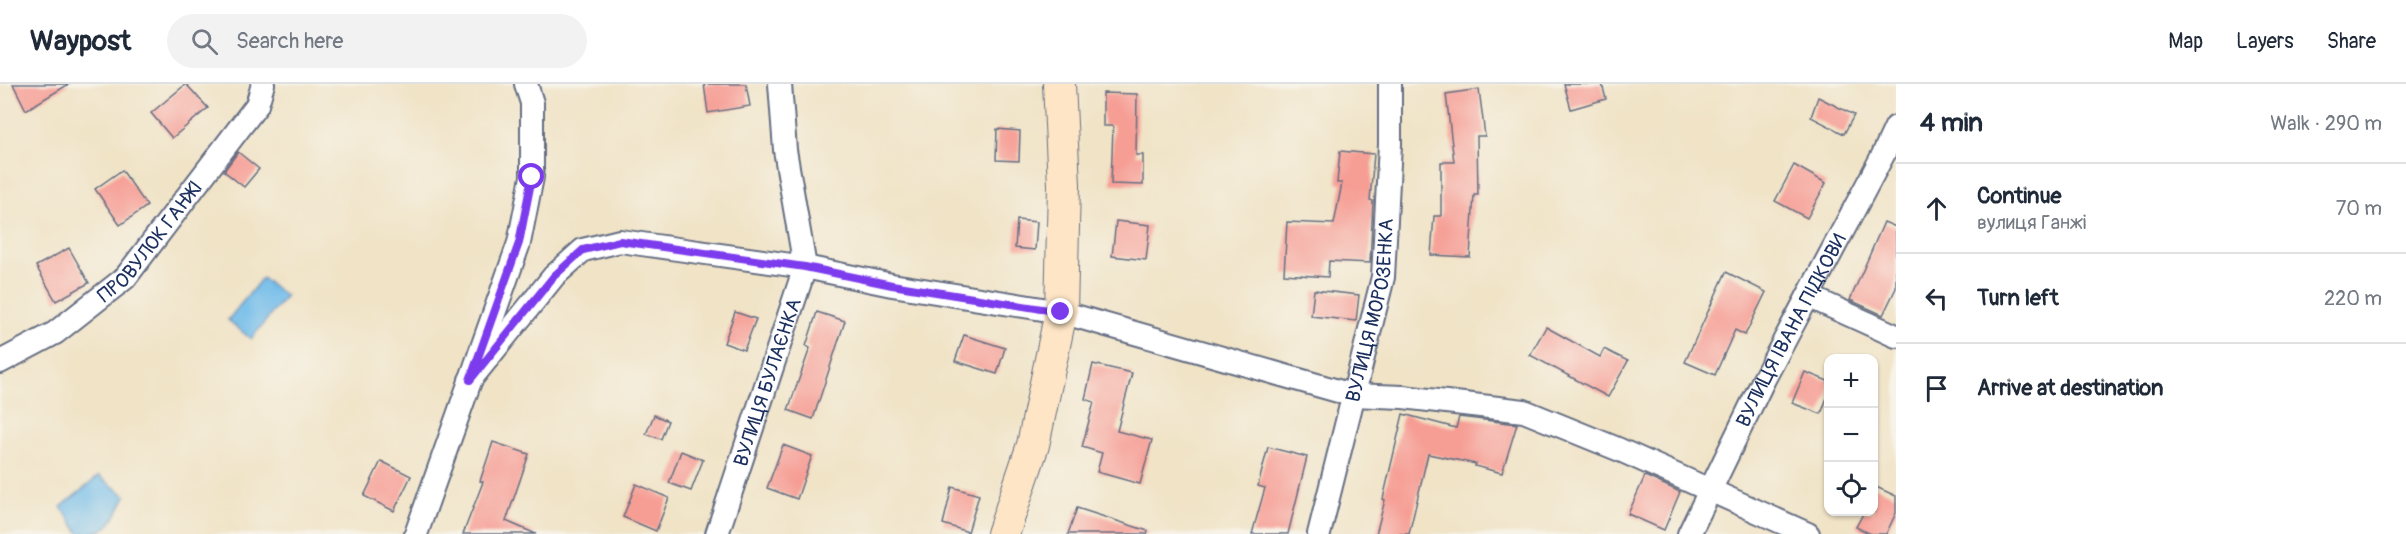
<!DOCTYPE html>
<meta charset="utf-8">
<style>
body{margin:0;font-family:Pangolin,sans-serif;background:#f2f2f3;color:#1f2937}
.controls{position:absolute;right:18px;bottom:18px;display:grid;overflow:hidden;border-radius:12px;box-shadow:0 2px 4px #0004}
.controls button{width:54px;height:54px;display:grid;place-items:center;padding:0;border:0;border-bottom:2px solid #e0e1e3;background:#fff;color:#1f2937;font:30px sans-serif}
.stop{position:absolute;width:18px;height:18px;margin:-14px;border:4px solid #7c3aed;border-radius:50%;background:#fff}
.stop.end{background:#7c3aed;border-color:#fff;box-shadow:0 2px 6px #0008}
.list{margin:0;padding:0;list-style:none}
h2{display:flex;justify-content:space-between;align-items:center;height:78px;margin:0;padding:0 24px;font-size:26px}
h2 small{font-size:20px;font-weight:400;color:#747a83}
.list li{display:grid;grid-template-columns:39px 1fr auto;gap:18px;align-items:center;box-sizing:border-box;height:90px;padding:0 24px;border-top:2px solid #e0e1e3}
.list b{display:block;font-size:22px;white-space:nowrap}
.list p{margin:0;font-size:20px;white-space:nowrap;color:#747a83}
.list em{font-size:20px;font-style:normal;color:#747a83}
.icon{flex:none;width:33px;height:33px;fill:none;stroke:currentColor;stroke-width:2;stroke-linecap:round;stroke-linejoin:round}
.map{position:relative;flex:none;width:1896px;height:450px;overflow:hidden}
header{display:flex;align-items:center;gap:36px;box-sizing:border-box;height:84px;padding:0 30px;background:#fff;border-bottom:2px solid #e0e1e3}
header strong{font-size:28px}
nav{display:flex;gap:33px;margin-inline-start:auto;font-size:21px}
.search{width:420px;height:54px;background:#f2f2f3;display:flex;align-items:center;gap:15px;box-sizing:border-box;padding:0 21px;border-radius:33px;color:#747a83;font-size:22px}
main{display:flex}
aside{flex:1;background:#fff}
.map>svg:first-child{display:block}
</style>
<header>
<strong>Waypost</strong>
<div class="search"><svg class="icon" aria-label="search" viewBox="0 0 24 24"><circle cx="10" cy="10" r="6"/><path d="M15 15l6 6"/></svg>Search here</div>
<nav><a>Map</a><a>Layers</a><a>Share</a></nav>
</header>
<main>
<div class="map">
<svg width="1896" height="450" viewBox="0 0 1896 450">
<rect width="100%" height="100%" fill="#f7f3e8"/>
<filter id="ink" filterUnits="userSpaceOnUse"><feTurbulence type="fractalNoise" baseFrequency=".0167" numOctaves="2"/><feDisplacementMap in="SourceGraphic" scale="12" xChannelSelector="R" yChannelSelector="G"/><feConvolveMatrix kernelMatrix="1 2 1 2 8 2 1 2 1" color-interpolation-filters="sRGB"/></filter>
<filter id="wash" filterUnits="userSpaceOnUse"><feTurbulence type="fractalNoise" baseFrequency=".008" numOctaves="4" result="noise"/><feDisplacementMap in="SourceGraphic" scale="24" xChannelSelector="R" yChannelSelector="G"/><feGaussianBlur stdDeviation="1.35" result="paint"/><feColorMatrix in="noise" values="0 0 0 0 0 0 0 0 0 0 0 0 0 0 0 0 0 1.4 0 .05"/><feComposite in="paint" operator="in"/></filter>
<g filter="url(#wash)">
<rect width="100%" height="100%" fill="#f0e3c6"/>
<g fill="#71bcea" stroke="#4676a4" stroke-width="1.5">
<path d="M262,194L286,212L251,255L228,236Z"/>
<path d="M99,392L126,412C113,436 111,450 80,450L61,423Z"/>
</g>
<g id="blocks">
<g fill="#f69d94">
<path d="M13,0H69L26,26Z"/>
<path d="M186,0L208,24L172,54L151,29Z"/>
<path d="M704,0H746L750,22L708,29Z"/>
<path d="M1564,0H1602L1606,15L1571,25Z"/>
<path d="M1479,5L1485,52H1477L1478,111H1474L1470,173L1431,171L1434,132H1441V78H1454L1446,10Z"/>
<path d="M1103,9L1137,10L1136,71H1143V101L1111,100L1113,42H1103Z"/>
<path d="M1818,13L1854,31L1844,50L1811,33Z"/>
<path d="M997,45L1020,47L1019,77L996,76Z"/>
<path d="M1340,67L1374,70L1370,116L1373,117L1370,179L1329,177L1328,193L1284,190L1287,138L1334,140L1342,99H1337Z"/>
<path d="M238,68L259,85L244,103L224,87Z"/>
<path d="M1794,81L1826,99L1807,134L1775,117Z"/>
<path d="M122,86L147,122L120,141L95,105Z"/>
<path d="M1017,136L1037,138L1035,166L1015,164Z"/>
<path d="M1116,137L1150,141L1146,176L1112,172Z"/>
<path d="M1884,138L1896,143V204L1883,231L1850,216Z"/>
<path d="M69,164L89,199L56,217L36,182Z"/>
<path d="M1726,188L1766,208L1745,251L1735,246L1715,291L1685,278Z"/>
<path d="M1314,206L1359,211L1356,237L1311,232Z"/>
<path d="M735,228L756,235L744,266L724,259Z"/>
<path d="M817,228L845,237L813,335L788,326L810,264L806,262Z"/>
<path d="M1546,243L1600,273L1604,265L1628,277L1608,313L1530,271Z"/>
<path d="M964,251L1005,264L997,290L955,277Z"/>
<path d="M1093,280L1132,289L1117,347L1152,356L1140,400L1097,388L1102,369L1082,363L1094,318L1085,315Z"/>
<path d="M1805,288L1828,297V311L1821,330L1792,319Z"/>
<path d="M1403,330L1456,344L1459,333L1517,340L1502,389L1475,382L1476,380L1428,370L1409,450H1376L1385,416L1383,415Z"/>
<path d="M654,331L668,337L661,355L646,350Z"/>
<path d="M493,358L529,370L506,437L536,450H463L483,398L480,397Z"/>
<path d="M783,361L812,372L797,415L767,404Z"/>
<path d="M1268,363L1307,373L1288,450H1252L1265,404L1258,402Z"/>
<path d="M681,367L703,376L691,407L669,399Z"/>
<path d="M381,377L411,392L394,427L364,412Z"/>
<path d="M1645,392L1680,408L1664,446L1628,430Z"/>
<path d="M636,400L669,414L656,447L623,433Z"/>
<path d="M1874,402L1896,412V429L1886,450H1871L1856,443L1864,428H1874Z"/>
<path d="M952,403L979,411L968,448L943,440Z"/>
<path d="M1077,424L1148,447L1147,450H1068Z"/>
</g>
</g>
</g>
<g filter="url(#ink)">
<use href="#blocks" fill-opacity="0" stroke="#666e82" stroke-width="1.5"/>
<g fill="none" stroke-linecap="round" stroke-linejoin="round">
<defs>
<g id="street">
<path d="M1808,212L1896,252"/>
<path id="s1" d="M0,278L55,249L125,194L257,21L263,0"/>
<path d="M470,296L554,192L583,166L620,157L805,183L892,201L1061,228L1352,311L1403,313L1524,327L1620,366L1808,450"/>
<path d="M416,450L519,159L532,93V19L526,0"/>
<path id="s2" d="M717,450L805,183L785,66L780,0"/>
<path id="s3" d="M1319,450L1383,193L1390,60V0"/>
<path id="s4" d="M1689,450L1764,295L1883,71L1896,43"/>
</g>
<path id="secondary" d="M1003,450L1033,361L1061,228L1064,101L1059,0"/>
</defs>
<use href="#street" stroke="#666e82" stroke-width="26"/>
<use href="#secondary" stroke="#666e82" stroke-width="34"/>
<use href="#street" stroke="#fff" stroke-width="22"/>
<use href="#secondary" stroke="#fde5c5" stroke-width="32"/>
</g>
</g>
<g fill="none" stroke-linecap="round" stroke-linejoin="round" filter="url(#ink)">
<path stroke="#7c3aed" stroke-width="8" d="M532,93L519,159L470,296L554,192L583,166L620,157L805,183L892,201L1061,228"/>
</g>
<g text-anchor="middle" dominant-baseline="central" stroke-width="4.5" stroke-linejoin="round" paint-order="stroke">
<g font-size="20" fill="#1b2f5e" stroke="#f7f3e8">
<text stroke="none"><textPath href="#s1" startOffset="195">ПРОВУЛОК ГАНЖІ</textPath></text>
<text stroke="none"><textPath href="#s3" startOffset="230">ВУЛИЦЯ МОРОЗЕНКА</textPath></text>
<text stroke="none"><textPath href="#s4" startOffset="228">ВУЛИЦЯ ІВАНА ПІДКОВИ</textPath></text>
<text stroke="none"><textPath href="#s2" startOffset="160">ВУЛИЦЯ БУЛАЄНКА</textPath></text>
</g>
</g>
</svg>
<div class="controls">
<button>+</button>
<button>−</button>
<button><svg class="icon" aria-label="locate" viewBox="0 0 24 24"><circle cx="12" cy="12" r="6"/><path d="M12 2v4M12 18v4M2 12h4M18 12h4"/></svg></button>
</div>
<div class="stop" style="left:532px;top:93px"></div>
<div class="stop end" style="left:1061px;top:228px"></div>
</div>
<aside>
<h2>4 min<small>Walk · 290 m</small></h2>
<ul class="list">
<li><svg class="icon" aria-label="ahead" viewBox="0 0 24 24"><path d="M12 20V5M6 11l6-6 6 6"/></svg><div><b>Continue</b><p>вулиця Ганжі</p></div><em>70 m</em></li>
<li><svg class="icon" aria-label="left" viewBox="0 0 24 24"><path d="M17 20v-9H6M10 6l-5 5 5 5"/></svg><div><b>Turn left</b></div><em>220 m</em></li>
<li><svg class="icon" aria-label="arrive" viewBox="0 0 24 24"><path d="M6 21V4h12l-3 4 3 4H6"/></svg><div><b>Arrive at destination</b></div></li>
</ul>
</aside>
</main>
